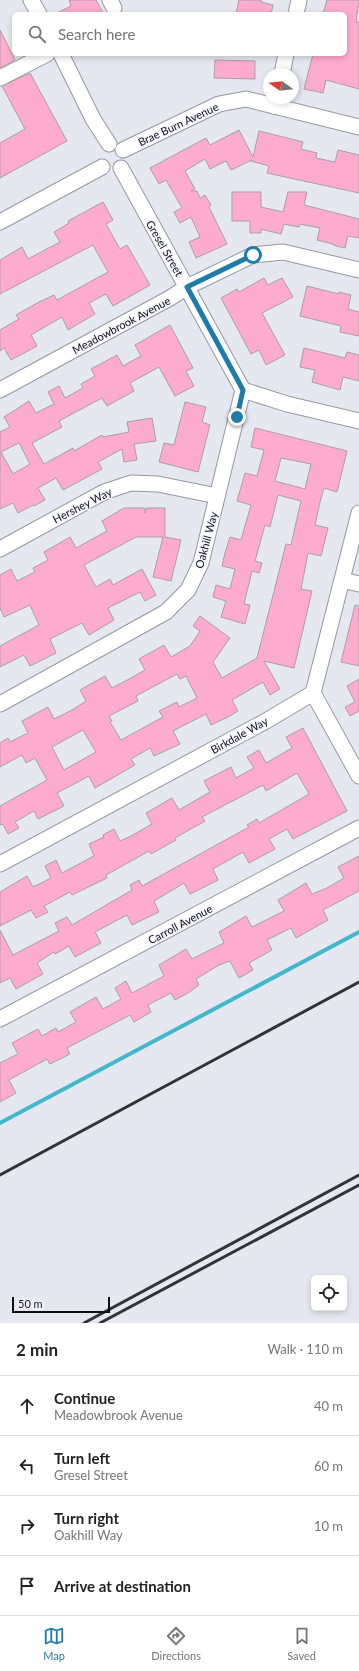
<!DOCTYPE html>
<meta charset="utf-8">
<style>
body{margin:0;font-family:Lato,sans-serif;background:#f6f6f6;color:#222}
.controls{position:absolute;right:12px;bottom:12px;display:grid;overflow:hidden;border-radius:6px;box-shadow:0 2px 6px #0003}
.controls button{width:36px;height:36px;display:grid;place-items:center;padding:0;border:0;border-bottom:1px solid #e0e0e0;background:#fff;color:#222;font:20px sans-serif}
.compass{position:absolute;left:263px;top:68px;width:36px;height:36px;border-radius:50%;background:#fff;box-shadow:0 2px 6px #0003;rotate:284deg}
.scale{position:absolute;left:12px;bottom:10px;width:98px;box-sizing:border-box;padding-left:4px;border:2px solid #101013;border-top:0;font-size:11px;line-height:14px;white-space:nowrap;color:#101013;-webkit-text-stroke:3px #f3f5fe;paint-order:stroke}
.stop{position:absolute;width:12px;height:12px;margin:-9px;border:3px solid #1d7ca9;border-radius:50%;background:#fff}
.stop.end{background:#1d7ca9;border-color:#fff;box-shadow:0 1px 4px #0008}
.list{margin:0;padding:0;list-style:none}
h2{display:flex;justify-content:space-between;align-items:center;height:52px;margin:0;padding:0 16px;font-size:17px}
h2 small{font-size:13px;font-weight:400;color:#767676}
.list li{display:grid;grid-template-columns:26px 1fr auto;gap:12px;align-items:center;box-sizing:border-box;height:60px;padding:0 16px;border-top:1px solid #e0e0e0}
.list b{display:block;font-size:15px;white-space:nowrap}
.list p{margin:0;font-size:13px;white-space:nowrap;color:#767676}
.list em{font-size:13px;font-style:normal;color:#767676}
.icon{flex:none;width:22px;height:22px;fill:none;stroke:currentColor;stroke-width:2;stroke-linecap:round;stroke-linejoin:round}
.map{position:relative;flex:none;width:359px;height:1323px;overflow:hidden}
.search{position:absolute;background:#fff;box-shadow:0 2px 6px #0003;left:12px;right:12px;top:12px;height:44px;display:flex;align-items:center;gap:10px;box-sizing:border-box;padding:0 14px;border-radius:6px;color:#767676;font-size:15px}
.sheet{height:292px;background:#fff}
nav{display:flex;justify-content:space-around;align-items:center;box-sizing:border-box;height:56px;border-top:1px solid #e0e0e0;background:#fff;font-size:11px;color:#767676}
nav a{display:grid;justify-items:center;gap:2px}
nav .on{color:#1d7ca9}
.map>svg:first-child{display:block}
</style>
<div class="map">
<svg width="359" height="1323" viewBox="0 0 359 1323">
<rect width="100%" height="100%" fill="#e6e8f1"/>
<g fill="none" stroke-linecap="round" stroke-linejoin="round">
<path stroke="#44b7cd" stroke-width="4" d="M0,1123L359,932"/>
</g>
<g fill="#fdabcf" stroke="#a99fa3" fill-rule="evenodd">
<path d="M69,0H96L104,14H55L71,6Z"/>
<path d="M239,0H261V2L273,5L271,14H236Z"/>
<path d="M327,0H359L356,22H359V89L326,80L323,93L304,89L313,54H345V14H323Z"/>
<path d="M0,30L15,60L0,68Z"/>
<path d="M215,60L255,61V79L214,78Z"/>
<path d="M30,73L67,141L0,178V143L25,129L2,86Z"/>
<path d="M239,130L253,157L259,131L303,142L301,149L317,153L316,158L335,162L338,150L359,155V193L267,173L269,166L251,161L252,160L231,170L226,161L210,169L205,159L185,171L195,189L191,191H197L200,198L205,195L211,205L209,207L227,244L196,258L189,242L200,237L191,217L180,223L174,212L182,208L166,180L159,184L150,168L206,138L210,145Z"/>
<path d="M232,192H261V207L283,212L288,192H307L304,205L359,219V238L348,236L345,248L333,245V244L317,240L320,228L300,224L299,227L284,224L281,234L261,229V233H250V221H232Z"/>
<path d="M103,202L113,220L106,224L120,249L127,245L150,285L113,306L106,294L89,303L95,314L68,330L62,317L31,335L37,346L11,360L4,348L0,351V330L19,319L16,315L39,302L54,295L57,300L108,272L93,245L0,294V260L22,247L28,259L41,252L60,242L54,232L69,223L68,221Z"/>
<path d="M264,278L268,285L282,278L293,297L262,313L285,355L266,365L259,350L251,354L221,298L237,289L239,292Z"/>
<path d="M307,286L339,294V292L351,295L348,309L359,312V336L340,332L341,326L300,316Z"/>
<path d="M170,325L193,368L186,371L194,386L175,396L159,367L130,383L134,391L107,406L102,398L59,421L62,427L32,443L44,464L73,448L74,451L102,435L103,437L129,432L127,422L152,418L156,441L134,444L137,460L124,462L122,449L98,462L102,469L63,490L56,478L38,488L45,500L34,506L33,505L18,513L13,503L0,509V432L10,427L4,417L29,401L36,413L54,404L48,392L59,386L65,398L83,388L81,384L95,376L91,369L117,355L123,366L141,356L135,345ZM19,443L30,464L13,474L1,452Z"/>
<path d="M304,348L345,358L347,352L359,355V381L343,377L340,390L312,382L315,370L300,367Z"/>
<path d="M185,402L206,407L202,422L210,425L198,472L159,462L164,443L174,445Z"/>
<path d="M255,428L347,451L337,492L324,488L320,502L315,525L328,528L321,556L308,553L301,589L312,591L294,668L264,661L280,689L270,695L263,682L232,700L238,711L228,717L211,725L206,714L173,731L180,744L154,756L150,748L131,759L135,765L95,788L89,776L57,793L64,806L38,819L34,811L15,822L19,828L8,834L3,824L0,825V806L47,780L35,758L26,763L22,755L0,767V743L8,738L10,742L28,733L22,721L48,707L54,719L72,710L86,701L80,690L105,676L112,688L131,678L145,670L139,659L164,645L171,657L190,646L200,631L193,626L200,616L230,638L213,662L222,678L257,658L286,544L291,545L301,501L278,495L270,527L265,525L255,561L262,563L259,573L252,571L244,604L250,605L245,624L221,617L226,601L213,597L216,585L230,589L235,569L222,566L225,553L230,537L241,540L251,505L237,501L245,473L257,476L264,450L251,447ZM281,458L311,464L305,489L275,481ZM177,674L180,679L186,676L197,698L179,707L177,702L159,711L163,717L121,740L110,722L112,721L109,716L138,701L136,696ZM83,730L96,752L64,770L52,747Z"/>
<path d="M124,508H145V513L147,508H165V537L181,540L171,581L153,577L163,537H136L84,565L96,587L110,579L113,585L142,569L156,595L145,601L140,592L108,608L114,620L89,635L82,623L50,639L56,653L30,666L24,655L0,667V646L39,625L30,605L4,617L0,608V575L11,569L17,581L35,572L33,568L48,560L44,552L70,537L76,548L107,531L102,521Z"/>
<path d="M355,605L359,606V666L341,662Z"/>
<path d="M359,679V711L350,716L345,707L355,702L347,686Z"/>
<path d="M303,728L347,811L293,839L287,829L269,839L275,849L249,863L243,852L213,869L218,880L190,894L184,883L154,901L159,912L132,925L127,915L95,932L101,943L75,957L69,946L55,954L54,952L37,963L43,974L16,989L10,978L0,983V930L13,955L59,931L55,923L67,917L72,925L132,890L130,885L139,880L142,886L249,827L247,825L257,819L259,823L309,794L297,773L266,791L263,785L202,817L205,821L175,838L176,840L151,854L149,851L106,875L107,878L72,895L70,892L44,906L48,912L36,918L31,910L0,926V892L27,876L33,887L51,878L45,866L56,860L62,873L94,856L89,844L104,837L103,835L114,829L120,841L131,836L152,824L146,813L172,798L179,810L210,792L204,781L231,767L236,778L254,768L247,757L259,750L266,763L292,748L286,737Z"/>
<path d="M359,856V891L323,910L328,920L296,938L291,928L267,940L272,950L249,963L253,970L239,978L230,961L219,965L196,979L199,985L188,993L175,1000L171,993L148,1005L151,1012L134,1022L130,1015L67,1048L70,1054L50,1064L47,1059L9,1080L16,1093L0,1102V1063L18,1054L12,1043L38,1029L42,1036L56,1028L58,1032L76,1022L70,1012L96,997L103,1009L121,999L115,988L126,981L132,993L164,976L159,965L186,949L192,959L224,943L219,932L246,916L252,927L284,911L278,900L306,883L312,894L327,888L344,878L338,867Z"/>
</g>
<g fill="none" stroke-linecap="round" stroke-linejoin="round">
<defs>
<g id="minor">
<path d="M31,0L39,14"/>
<path d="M110,0L114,8"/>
<path d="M296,14L299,0"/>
<path d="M61,54L93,119L109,144"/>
<path d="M282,74L286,54"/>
<path d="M0,78L47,54"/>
<path d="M274,106L359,127"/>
<path d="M123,150L219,104L246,99L274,106L276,98"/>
<path d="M121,168L243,390L287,404L359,421"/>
<path d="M0,222L102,167"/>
<path d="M0,390L170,298L187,287L253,255L283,252L359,270"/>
<path d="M0,549L104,492L131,483L158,484L217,496"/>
<path d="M342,580L359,584"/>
<path d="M313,693L359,776"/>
<path d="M0,704L166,612L188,590L201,563L243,390"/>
<path d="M0,864L266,721L313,693L359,513"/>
<path d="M0,1019L359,828"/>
</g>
</defs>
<use href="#minor" stroke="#9697a0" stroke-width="17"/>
<use href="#minor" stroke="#fff" stroke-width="15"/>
<g stroke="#333438" stroke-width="3">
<path d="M0,1175L359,982"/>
<path d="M84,1323L359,1175"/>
<path d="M100,1323L359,1185"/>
</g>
</g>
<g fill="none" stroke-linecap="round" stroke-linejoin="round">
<path stroke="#1d7ca9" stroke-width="5" d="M237,417L243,390L187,287L253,255"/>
</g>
<g text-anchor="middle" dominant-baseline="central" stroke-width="3" stroke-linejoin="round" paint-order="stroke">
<g font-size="11" fill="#101013" stroke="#f3f5fe">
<text transform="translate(178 124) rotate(-25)">Brae Burn Avenue</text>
<text transform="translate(165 248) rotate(60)">Gresel Street</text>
<text transform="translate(121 325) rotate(-28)">Meadowbrook Avenue</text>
<text transform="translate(82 505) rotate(-27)">Hershey Way</text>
<text transform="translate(206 540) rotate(-75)">Oakhill Way</text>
<text transform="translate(239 735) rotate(-29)">Birkdale Way</text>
<text transform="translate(180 924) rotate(-28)">Carroll Avenue</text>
</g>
</g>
</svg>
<div class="controls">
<button><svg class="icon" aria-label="locate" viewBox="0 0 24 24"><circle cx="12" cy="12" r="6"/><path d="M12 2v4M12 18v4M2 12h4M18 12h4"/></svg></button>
</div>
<svg class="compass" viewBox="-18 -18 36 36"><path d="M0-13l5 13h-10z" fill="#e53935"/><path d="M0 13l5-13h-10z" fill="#767676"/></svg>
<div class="scale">50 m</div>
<div class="stop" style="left:253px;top:255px"></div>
<div class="stop end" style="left:237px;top:417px"></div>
<div class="search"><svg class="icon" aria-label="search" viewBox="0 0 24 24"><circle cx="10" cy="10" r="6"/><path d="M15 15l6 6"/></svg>Search here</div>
</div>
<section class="sheet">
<h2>2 min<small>Walk · 110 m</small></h2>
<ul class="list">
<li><svg class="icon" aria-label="ahead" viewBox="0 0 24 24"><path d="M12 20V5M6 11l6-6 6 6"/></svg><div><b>Continue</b><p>Meadowbrook Avenue</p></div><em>40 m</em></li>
<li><svg class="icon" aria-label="left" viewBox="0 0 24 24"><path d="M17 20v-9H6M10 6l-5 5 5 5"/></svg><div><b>Turn left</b><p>Gresel Street</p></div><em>60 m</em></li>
<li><svg class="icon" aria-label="right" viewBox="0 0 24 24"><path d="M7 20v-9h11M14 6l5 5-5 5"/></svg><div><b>Turn right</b><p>Oakhill Way</p></div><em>10 m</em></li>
<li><svg class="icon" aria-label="arrive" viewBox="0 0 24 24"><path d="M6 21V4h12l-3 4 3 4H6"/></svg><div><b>Arrive at destination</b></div></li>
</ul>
</section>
<nav>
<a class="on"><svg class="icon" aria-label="map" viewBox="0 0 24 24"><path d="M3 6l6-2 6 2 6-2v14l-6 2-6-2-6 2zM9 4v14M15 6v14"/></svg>Map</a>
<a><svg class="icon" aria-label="directions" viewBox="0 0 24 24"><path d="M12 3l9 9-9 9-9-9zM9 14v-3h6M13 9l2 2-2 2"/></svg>Directions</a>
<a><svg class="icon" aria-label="saved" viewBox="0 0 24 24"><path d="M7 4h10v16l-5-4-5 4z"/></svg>Saved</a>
</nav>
